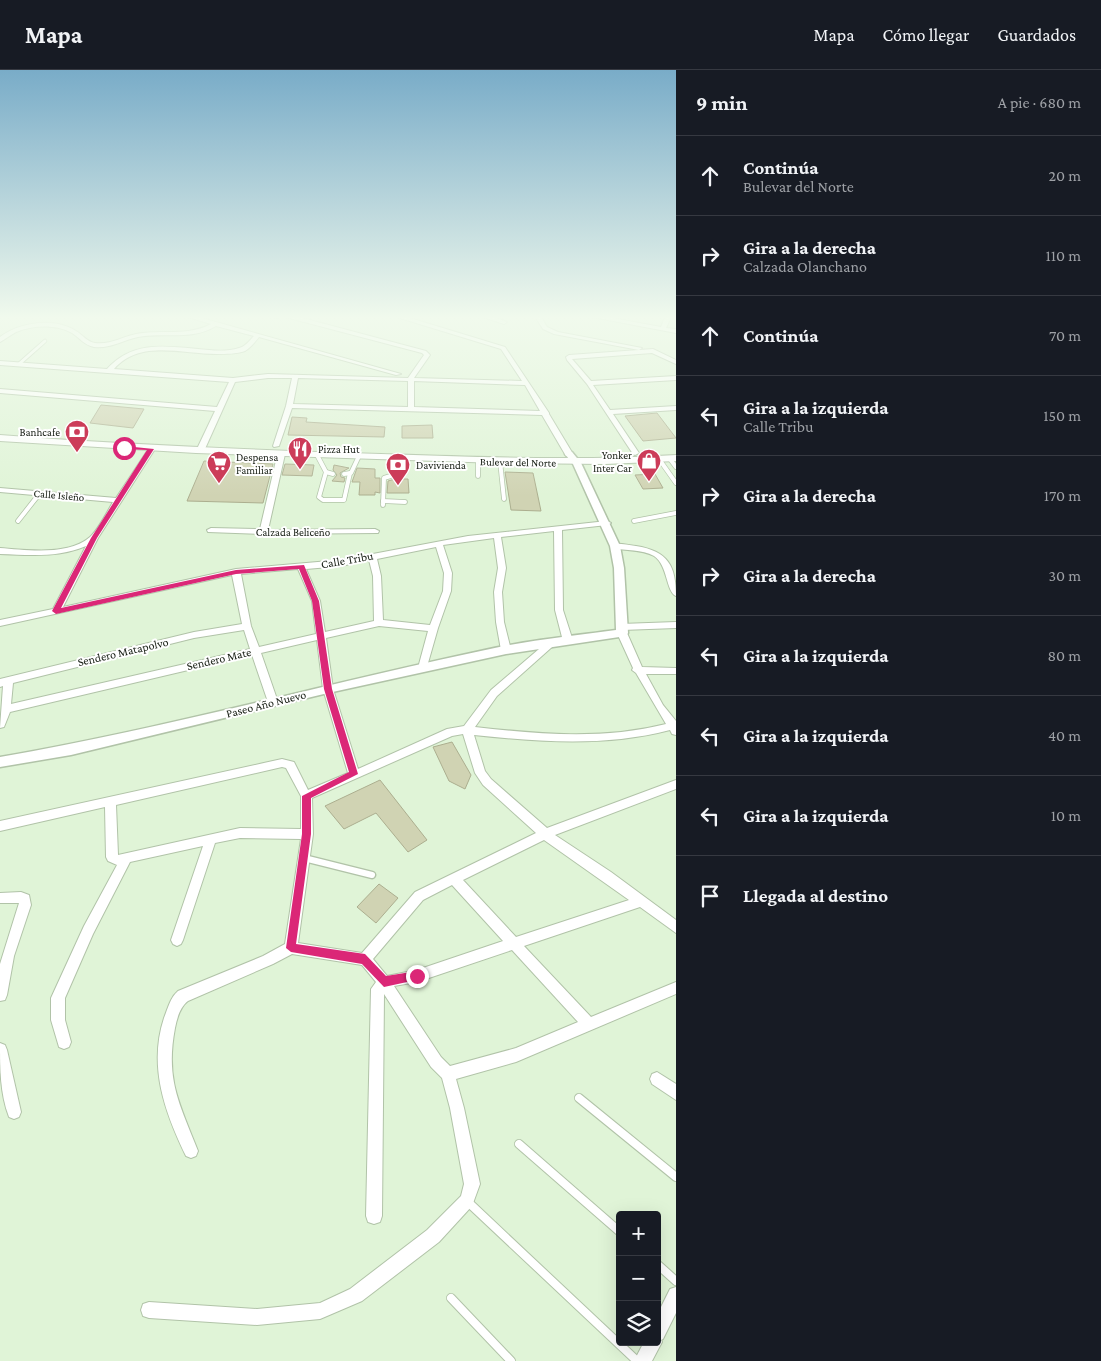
<!DOCTYPE html>
<html lang="es">
<meta charset="utf-8">
<style>
body{margin:0;font-family:"Crimson Pro",serif;background:#242831;color:#f1f3f6}
.controls{position:absolute;right:15px;bottom:15px;display:grid;overflow:hidden;border-radius:5px;box-shadow:0 5px 20px #0002}
.controls button{width:45px;height:45px;display:grid;place-items:center;padding:0;border:0;border-bottom:1px solid #363941;background:#171b24;color:#f1f3f6;font:25px sans-serif}
.stop{position:absolute;width:15px;height:15px;margin:-11px;border:4px solid #db2777;border-radius:50%;background:#fff}
.stop.end{background:#db2777;border-color:#fff;box-shadow:0 1px 5px #0008}
.list{margin:0;padding:0;list-style:none}
h2{display:flex;justify-content:space-between;align-items:center;height:65px;margin:0;padding:0 20px;font-size:21px}
h2 small{font-size:16px;font-weight:400;color:#9ea1a6}
.list li{display:grid;grid-template-columns:32px 1fr auto;gap:15px;align-items:center;box-sizing:border-box;height:80px;padding:0 20px;border-top:1px solid #363941}
.list b{display:block;font-size:19px;white-space:nowrap}
.list p{margin:0;font-size:16px;white-space:nowrap;color:#9ea1a6}
.list em{font-size:16px;font-style:normal;color:#9ea1a6}
.icon{flex:none;width:28px;height:28px;fill:none;stroke:currentColor;stroke-width:2;stroke-linecap:round;stroke-linejoin:round}
.map{position:relative;flex:none;width:676px;height:1291px;overflow:hidden}
header{display:flex;align-items:center;gap:30px;box-sizing:border-box;height:70px;padding:0 25px;background:#171b24;border-bottom:1px solid #363941}
header strong{font-size:24px}
nav{display:flex;gap:28px;margin-inline-start:auto;font-size:18px}
main{display:flex}
aside{flex:1;background:#171b24}
.map>svg:first-child{display:block}
</style>
<header>
<strong>Mapa</strong>
<nav><a>Mapa</a><a>Cómo llegar</a><a>Guardados</a></nav>
</header>
<main>
<div class="map">
<svg width="676" height="1291" viewBox="0 0 676 1291">
<rect width="100%" height="100%" fill="#e0f4d7"/>
<g fill="none" stroke-linecap="round" stroke-linejoin="round">
<path stroke="#739f99" stroke-width="2.5" d="M271,245L278,248"/>
</g>
<g fill="#d0d3b3" stroke="#acae8f">
<path d="M101,335L144,339L133,358L90,353Z"/>
<path d="M657,343L676,368L643,371L625,346Z"/>
<path d="M292,347L307,348L306,352L385,357L384,367L288,365Z"/>
<path d="M432,355L433,368H402V356Z"/>
<path d="M204,391L273,394L263,433L187,431Z"/>
<path d="M285,394L314,395L312,406L282,405Z"/>
<path d="M334,395L349,398L340,403L341,407L345,408L344,412L332,411L337,405L333,400Z"/>
<path d="M357,398L375,399V408H380V423L375,422V425H359L360,412H352Z"/>
<path d="M505,402L533,403L541,441L511,440Z"/>
<path d="M655,404L663,418L643,419L635,405Z"/>
<path d="M395,409H408L409,423H387L388,411Z"/>
<path d="M452,672L471,705L465,719L449,711L433,677Z"/>
<path d="M380,710L427,770L408,782L376,743L344,759L325,736Z"/>
<path d="M379,814L398,828L376,853L357,837Z"/>
</g>
<g fill="none" stroke-linecap="round" stroke-linejoin="round">
<defs>
<path id="service-far3" d="M19,294L45,271"/>
<g id="service-far2">
<path d="M317,385L326,402L333,404"/>
<path d="M659,389L676,413"/>
<path d="M670,389L676,397"/>
<path d="M478,391V406"/>
<path d="M500,391L504,429"/>
<path d="M326,402L319,427L323,430H344L350,403"/>
<path d="M344,404L351,403L359,386"/>
<path d="M383,431L405,432"/>
<path d="M383,435L384,408L397,404L395,387"/>
<path d="M18,451L40,423"/>
<path d="M634,451L676,443"/>
</g>
<path id="service-far1" d="M304,788L372,805"/>
<g id="service">
<path d="M579,1028L676,1107"/>
<path d="M519,1074L620,1162"/>
<path d="M468,1132L637,1291"/>
<path d="M657,1194L676,1211"/>
<path d="M451,1228L511,1291"/>
</g>
<g id="minor">
<path d="M111,245H155L152,247H114Z"/>
<path d="M181,245H191L401,304L396,305L259,267C255,272 250,278 245,281C237,284 226,284 217,284C182,284 140,269 114,299L233,308L268,304L408,308L424,285L422,283L289,248L288,247L291,245L426,281L430,285L414,308L522,311L501,279L390,245H400L505,277L549,343V344L573,384L566,386L542,345L292,338L279,376L274,377L273,376L286,336L292,308H268L235,312L204,381L200,383L196,381L215,341L0,323V319L217,337L229,312L0,295V291L107,299C135,268 171,277 209,280C218,281 230,281 239,278C245,277 250,270 254,266L216,256C192,271 165,262 138,267C123,270 110,279 94,277C84,275 80,268 72,263C56,254 33,255 16,262C10,265 6,269 0,272V267C20,252 54,247 76,261C83,265 87,272 95,273C110,275 122,267 136,264C162,259 187,267 211,254ZM298,308L408,311V337L293,334ZM414,311L525,315L540,341L414,337Z"/>
<path d="M477,245H487L507,252L504,254Z"/>
<path d="M534,245H540L547,257L558,262L642,278L639,280L554,264L543,259Z"/>
<path d="M582,245H596L661,257L666,245H672L666,258L676,259V263Z"/>
<path d="M653,279L676,290V294L652,283L572,289L591,311L676,306V310L593,315L610,340L676,336V340L613,344L639,383L635,385L633,384L587,314L567,290L566,287L569,285Z"/>
<path d="M149,378L155,379L98,468L63,537L236,499L341,490L468,466L607,451L611,453L607,455L562,460L563,540L573,571L571,573H565L563,571L555,540L554,461L501,467L506,498L502,522L504,552L511,580L509,582H503L501,580L496,552L494,522L498,498L494,468L443,475L452,503L451,521L438,558L426,600L423,601L418,598L428,561L379,556L326,568L333,619L358,699L447,659L464,656L491,620L546,573H552L554,575L552,577L497,626L475,657C538,664 603,670 666,654L636,603L632,600L633,598L617,563L621,560L616,557L621,554L676,552V558L622,560L627,563L642,597L676,598V604H646L663,635L676,651V665L672,664L670,660C605,677 540,672 474,665L485,701L491,709L547,758L676,710V719L555,765L611,802L676,850V863L640,837L524,876L591,947L676,912V924L516,992L456,1009L464,1038L480,1114L472,1136L439,1172L362,1231L320,1249L257,1255L149,1248L143,1246L141,1240L143,1234L149,1232L257,1239L320,1233L350,1219L427,1160L461,1126L464,1114L450,1038L442,1008L431,997L384,924L382,1146L380,1152L374,1154L368,1152L366,1146L371,919L376,912L362,895L292,884L273,894L188,931C180,937 177,948 175,958C165,1010 180,1035 198,1081L196,1086L191,1088L186,1086C165,1043 148,996 164,948C168,938 170,928 178,921L263,886L285,874L301,769L240,768L215,773L183,870L181,874L177,876L173,874L171,870L203,776L130,792L93,864L65,928V950L71,972L69,977L64,979L59,977L51,950V928L84,856L117,795L108,791L106,787L105,737L0,761V751L282,689L294,692L308,720L348,703L323,619L317,570L261,583L278,632L273,636L268,632L252,585L10,642L4,657L0,658L3,616L0,617V609L194,562L242,554L232,505L0,556V550L53,539L86,476C58,488 30,485 0,484V478C26,480 68,486 90,467C98,460 107,442 113,432L0,422V418L116,428ZM436,477L444,503L443,521L430,555L383,550L381,506L377,489ZM369,490L373,506L374,551L325,562L320,531L306,499L341,496ZM298,499L312,531L316,564L259,577L251,556L241,504ZM244,560L250,579L11,634L13,613L194,568ZM463,664L475,703L483,715L536,763L415,822L362,883L298,873L313,764L312,728L452,666ZM282,697L286,698L301,726V759L240,758L118,785L116,735ZM544,770L629,830L516,867L463,810ZM452,815L503,871L417,900L387,906L373,889L423,830ZM512,880L578,952L516,978L450,996L441,987L394,916L417,912Z"/>
<path d="M278,382L285,384L268,460L375,459L379,461L378,463L263,464L208,462L207,460L211,458L260,459Z"/>
<path d="M612,474C620,473 628,475 636,476C668,481 676,496 676,526C666,522 668,495 654,486C642,479 626,481 612,478Z"/>
<path d="M21,822L29,825L31,835L14,886L7,925L5,930L0,931V894L19,833H0V823Z"/>
<path d="M0,973L5,975L7,980L21,1042L19,1047L14,1049L9,1047C0,1024 0,998 0,973Z"/>
<path d="M657,1002L676,1014V1030L652,1014L650,1009L652,1004Z"/>
<path d="M676,1217V1243L663,1269L661,1270L662,1272L652,1291H634L644,1272H657V1245L670,1219Z"/>
</g>
<path id="tertiary" d="M566,382H572L581,393L620,476L624,498L628,563L626,566L506,584L328,623L71,685L0,697V687C169,658 335,611 504,576C541,569 579,565 616,560L614,498L610,476L573,394L565,384Z"/>
<path id="secondary" d="M0,365C127,375 254,380 381,384C480,387 578,391 676,385V391L605,394L499,393L196,383L0,371Z"/>
</defs>
<use href="#service-far3" stroke="#b1c3a8" stroke-width="4.5"/>
<use href="#service-far2" stroke="#b1c3a8" stroke-width="5.5"/>
<use href="#service-far1" stroke="#b1c3a8" stroke-width="9"/>
<use href="#service" stroke="#b1c3a8" stroke-width="10"/>
<use href="#minor" stroke="#b1c3a8" stroke-width="2"/>
<use href="#tertiary" stroke="#b1c3a8" stroke-width="3"/>
<use href="#secondary" stroke="#b1c3a8" stroke-width="2"/>
<use href="#service-far3" stroke="#fff" stroke-width="3"/>
<use href="#service-far2" stroke="#fff" stroke-width="4"/>
<use href="#service-far1" stroke="#fff" stroke-width="6"/>
<use href="#service" stroke="#fff" stroke-width="8"/>
<use href="#minor" fill="#fff" fill-rule="evenodd"/>
<use href="#tertiary" fill="#fff" fill-rule="evenodd"/>
<use href="#secondary" fill="#fff" fill-rule="evenodd"/>
</g>
<linearGradient id="sky" x2="0" y2="1"><stop stop-color="#79acc8"/><stop offset="0.58" stop-color="#f1faed"/><stop offset="1" stop-color="#f1faed" stop-opacity="0"/></linearGradient>
<rect width="676" height="426" fill="url(#sky)"/>
<path fill="#db2777" d="M124,376L154,379L97,468L61,538L236,500L304,495L319,531L332,619L358,704L311,728V764L296,874L365,884L386,906L417,901L421,902V909L384,917L362,894L291,882L286,878L302,764V726L349,702L324,619L312,531L299,499L236,504L56,544L52,541L91,468L147,380L122,379Z"/>
<defs>
<symbol id="bank-pin" viewBox="-11 -11 22 30"><path d="M0 17L-7.5 6A9.5 9.5 0 1 1 7.5 6Z" fill="#cc3c59" stroke="#fff"/><path d="M-6-4H6V4H-6ZM0-2.3a2.3 2.3 0 1 0 0 4.6a2.3 2.3 0 1 0 0-4.6Z" fill="#fff"/></symbol>
<symbol id="restaurant-pin" viewBox="-11 -11 22 30"><path d="M0 17L-7.5 6A9.5 9.5 0 1 1 7.5 6Z" fill="#cc3c59" stroke="#fff"/><path d="M-5-6h1v4h1v-4h1v4h1v-4h1v5L-1.5 .5V6h-2V.5L-5-1ZM5-6V6H3V1.5H1.5Q1.5-4 5-6Z" fill="#fff"/></symbol>
<symbol id="shop-pin" viewBox="-11 -11 22 30"><path d="M0 17L-7.5 6A9.5 9.5 0 1 1 7.5 6Z" fill="#cc3c59" stroke="#fff"/><path d="M-5-2.5h2.3a2.7 3.5 0 0 1 5.4 0H5L5.5 6h-11ZM-1.5-2.5h3a1.5 2.3 0 0 0-3 0Z" fill="#fff"/></symbol>
<symbol id="supermarket-pin" viewBox="-11 -11 22 30"><path d="M0 17L-7.5 6A9.5 9.5 0 1 1 7.5 6Z" fill="#cc3c59" stroke="#fff"/><path d="M-6-5.5h2.5l.6 2H6L4.5 2H-2.5L-4.4-4H-6ZM-1.5 3.2a1.3 1.3 0 1 0 .1 0ZM3 3.2a1.3 1.3 0 1 0 .1 0Z" fill="#fff"/></symbol>
</defs>
<g fill-rule="evenodd">
<use href="#bank-pin" x="63" y="348" width="28" height="38"/>
<use href="#restaurant-pin" x="286" y="365" width="28" height="38"/>
<use href="#shop-pin" x="635" y="377" width="28" height="38"/>
<use href="#supermarket-pin" x="205" y="379" width="28" height="38"/>
<use href="#bank-pin" x="384" y="381" width="28" height="38"/>
</g>
<g text-anchor="middle" dominant-baseline="central" stroke-width="4" stroke-linejoin="round" paint-order="stroke">
<g font-size="11" fill="#161d13" stroke="#fff" text-anchor="start">
<text x="60" y="362" text-anchor="end">Banhcafe</text>
<text x="318" y="379">Pizza Hut</text>
<text x="632" y="385" text-anchor="end">Yonker<tspan x="632" dy="13">Inter Car</tspan></text>
<text x="236" y="387">Despensa<tspan x="236" dy="13">Familiar</tspan></text>
<text x="416" y="395">Davivienda</text>
</g>
<g font-size="11" fill="#161d13" stroke="#fff">
<text transform="translate(518 392) rotate(1)">Bulevar del Norte</text>
<text transform="translate(59 425) rotate(5)">Calle Isleño</text>
<text x="293" y="462">Calzada Beliceño</text>
</g>
<g font-size="12" fill="#161d13" stroke="#fff">
<text transform="translate(347 490) rotate(-10)">Calle Tribu</text>
<text transform="translate(123 582) rotate(-13)">Sendero Matapolvo</text>
<text transform="translate(219 589) rotate(-13)">Sendero Mate</text>
<text transform="translate(266 634) rotate(-14)">Paseo Año Nuevo</text>
</g>
</g>
</svg>
<div class="controls">
<button>+</button>
<button>−</button>
<button><svg class="icon" aria-label="layers" viewBox="0 0 24 24"><path d="M12 4l9 5-9 5-9-5zM3 14l9 5 9-5"/></svg></button>
</div>
<div class="stop" style="left:124px;top:378px"></div>
<div class="stop end" style="left:417px;top:906px"></div>
</div>
<aside>
<h2>9 min<small>A pie · 680 m</small></h2>
<ul class="list">
<li><svg class="icon" aria-label="ahead" viewBox="0 0 24 24"><path d="M12 20V5M6 11l6-6 6 6"/></svg><div><b>Continúa</b><p>Bulevar del Norte</p></div><em>20 m</em></li>
<li><svg class="icon" aria-label="right" viewBox="0 0 24 24"><path d="M7 20v-9h11M14 6l5 5-5 5"/></svg><div><b>Gira a la derecha</b><p>Calzada Olanchano</p></div><em>110 m</em></li>
<li><svg class="icon" aria-label="ahead" viewBox="0 0 24 24"><path d="M12 20V5M6 11l6-6 6 6"/></svg><div><b>Continúa</b></div><em>70 m</em></li>
<li><svg class="icon" aria-label="left" viewBox="0 0 24 24"><path d="M17 20v-9H6M10 6l-5 5 5 5"/></svg><div><b>Gira a la izquierda</b><p>Calle Tribu</p></div><em>150 m</em></li>
<li><svg class="icon" aria-label="right" viewBox="0 0 24 24"><path d="M7 20v-9h11M14 6l5 5-5 5"/></svg><div><b>Gira a la derecha</b></div><em>170 m</em></li>
<li><svg class="icon" aria-label="right" viewBox="0 0 24 24"><path d="M7 20v-9h11M14 6l5 5-5 5"/></svg><div><b>Gira a la derecha</b></div><em>30 m</em></li>
<li><svg class="icon" aria-label="left" viewBox="0 0 24 24"><path d="M17 20v-9H6M10 6l-5 5 5 5"/></svg><div><b>Gira a la izquierda</b></div><em>80 m</em></li>
<li><svg class="icon" aria-label="left" viewBox="0 0 24 24"><path d="M17 20v-9H6M10 6l-5 5 5 5"/></svg><div><b>Gira a la izquierda</b></div><em>40 m</em></li>
<li><svg class="icon" aria-label="left" viewBox="0 0 24 24"><path d="M17 20v-9H6M10 6l-5 5 5 5"/></svg><div><b>Gira a la izquierda</b></div><em>10 m</em></li>
<li><svg class="icon" aria-label="arrive" viewBox="0 0 24 24"><path d="M6 21V4h12l-3 4 3 4H6"/></svg><div><b>Llegada al destino</b></div></li>
</ul>
</aside>
</main>
